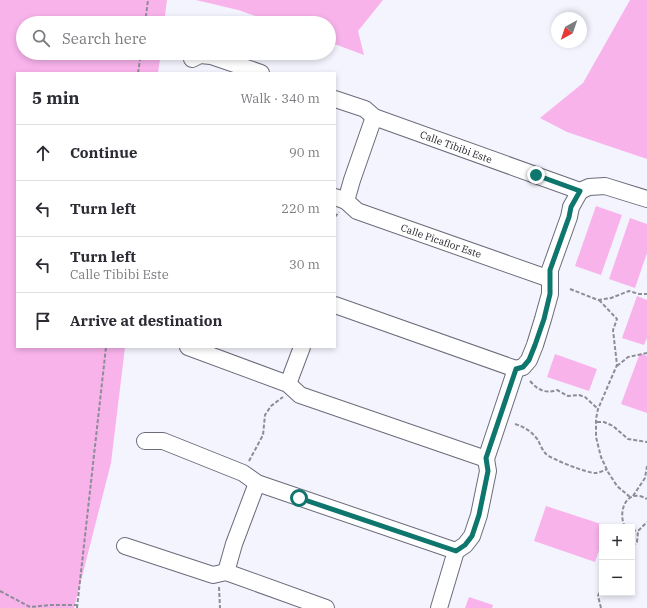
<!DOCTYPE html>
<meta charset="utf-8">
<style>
body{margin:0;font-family:"IBM Plex Serif",serif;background:#f7f7f7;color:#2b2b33}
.controls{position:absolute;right:12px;bottom:12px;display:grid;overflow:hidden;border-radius:0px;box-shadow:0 2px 6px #0003}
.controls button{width:36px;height:36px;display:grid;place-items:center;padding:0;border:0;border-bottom:1px solid #e1e1e2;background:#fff;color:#2b2b33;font:20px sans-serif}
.compass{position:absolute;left:551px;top:12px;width:36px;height:36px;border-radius:50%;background:#fff;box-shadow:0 2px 6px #0003;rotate:220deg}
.stop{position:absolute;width:12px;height:12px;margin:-9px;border:3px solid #0f766e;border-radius:50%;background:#fff}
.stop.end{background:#0f766e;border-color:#fff;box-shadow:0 1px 4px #0008}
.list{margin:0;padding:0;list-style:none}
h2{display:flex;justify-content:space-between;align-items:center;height:52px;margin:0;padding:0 16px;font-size:17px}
h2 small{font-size:13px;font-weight:400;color:#7c7c81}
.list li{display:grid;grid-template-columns:26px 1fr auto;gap:12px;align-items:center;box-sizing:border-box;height:56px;padding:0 16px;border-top:1px solid #e1e1e2}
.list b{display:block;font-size:15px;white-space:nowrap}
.list p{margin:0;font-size:13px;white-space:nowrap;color:#7c7c81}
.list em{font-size:13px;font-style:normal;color:#7c7c81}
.icon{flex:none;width:22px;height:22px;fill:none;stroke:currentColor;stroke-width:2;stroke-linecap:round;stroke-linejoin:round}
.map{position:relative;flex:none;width:647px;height:608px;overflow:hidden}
.search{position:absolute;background:#fff;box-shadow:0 2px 6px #0003;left:16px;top:16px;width:320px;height:44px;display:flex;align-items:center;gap:10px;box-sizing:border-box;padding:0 14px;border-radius:22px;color:#7c7c81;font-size:15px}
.panel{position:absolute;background:#fff;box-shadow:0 2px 6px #0003;left:16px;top:72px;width:320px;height:276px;border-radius:0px}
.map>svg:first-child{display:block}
</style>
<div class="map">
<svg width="647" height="608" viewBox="0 0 647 608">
<rect width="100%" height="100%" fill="#f4f4ff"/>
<g fill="#f8b3eb">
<path d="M0,0H167L164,23H23V53H161L158,73H17V347H125L111,463L74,608H0Z"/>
<path d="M196,0H383L358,31L364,55L329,42V23H275L238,10Z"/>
<path d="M630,0H647V159L567,132L540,118L583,83Z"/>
<path d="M596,206L622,215L601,275L575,266Z"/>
<path d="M630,218L647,224V253L635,288L609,279Z"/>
<path d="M637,296L647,300V338L644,345L622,338Z"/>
<path d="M640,353L647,356V413L621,404Z"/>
<path d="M555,354L597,369L589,391L547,377Z"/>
<path d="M546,506L607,526L602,527V541L595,562L534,541Z"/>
<path d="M469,597L493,605L492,608H465Z"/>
</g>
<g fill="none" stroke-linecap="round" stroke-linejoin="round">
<defs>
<g id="minor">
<path d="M192,59L200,55L211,56L261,73"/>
<path d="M335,99L365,109L374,117L580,191"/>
<path d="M580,191L589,187L605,186L647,199"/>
<path d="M335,197L346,201L357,211L550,279"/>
<path d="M346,201L352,180L374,117"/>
<path d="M335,305L516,369"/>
<path d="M188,347L288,384L300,395L486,459"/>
<path d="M288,384L302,347"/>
<path d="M145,441H163L243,473L257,483L456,551"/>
<path d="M125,546L213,575L226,572L326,608"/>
<path d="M226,572L234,544L257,483"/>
<path d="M439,608L456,551L465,545L472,536L479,515L488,471L486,459L516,369L523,367L529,360L535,345L543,319L550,294V270L569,217L571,207L580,191"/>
</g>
</defs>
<use href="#minor" stroke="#6b6c7a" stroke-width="18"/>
<g stroke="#8d8d96" stroke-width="2" stroke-dasharray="4 2" stroke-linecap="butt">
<path d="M145,23L148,0"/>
<path d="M138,73L141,53"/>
<path d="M335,217L339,212"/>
<path d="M570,289L598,300L611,298L629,291L639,294H647"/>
<path d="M599,300L617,319L613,330L617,365L598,409L596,419V437L601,457L608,472L617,486L630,497"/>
<path d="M617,366L628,357L647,353"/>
<path d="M530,381C538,390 545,394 557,390L568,396L579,395L585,397L598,409"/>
<path d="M597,422H604L613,426L628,439L647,442"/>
<path d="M515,424C525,427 532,432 538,440C540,444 542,450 546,454C551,459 587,473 595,473C599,473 603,471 607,469"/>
<path d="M249,461L263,435L265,415L271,406L283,397"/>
<path d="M633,496L645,478L647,466"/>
<path d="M625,527C617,511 627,487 647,499"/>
<path d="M632,531L639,530L647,522"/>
<path d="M632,546L637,542L638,531"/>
<path d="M219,587L220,608"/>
<path d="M0,591L30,607L51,605H77"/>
<path d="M77,608L106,347"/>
<path d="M601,608L598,596L602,587"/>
</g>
<use href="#minor" stroke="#fff" stroke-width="16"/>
</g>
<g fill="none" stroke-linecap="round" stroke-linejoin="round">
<path stroke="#0f766e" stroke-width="5" d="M299,498L456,551L465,545L472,536L479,515L488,471L486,458L516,369L523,367L529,360L535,345L544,319L550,294V270L569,217L571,207L580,191L536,175"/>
</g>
<g text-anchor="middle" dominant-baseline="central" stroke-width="3" stroke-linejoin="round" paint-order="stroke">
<g font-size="10" fill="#1e1e24" stroke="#fff">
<text transform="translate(456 147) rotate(20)">Calle Tibibi Este</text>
<text transform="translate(441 241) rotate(19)">Calle Picaflor Este</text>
</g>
</g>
</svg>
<div class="controls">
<button>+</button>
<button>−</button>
</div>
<svg class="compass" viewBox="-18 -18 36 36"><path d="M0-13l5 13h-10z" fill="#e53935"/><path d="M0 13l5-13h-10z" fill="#7c7c81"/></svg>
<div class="stop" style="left:299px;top:498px"></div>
<div class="stop end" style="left:536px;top:175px"></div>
<div class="search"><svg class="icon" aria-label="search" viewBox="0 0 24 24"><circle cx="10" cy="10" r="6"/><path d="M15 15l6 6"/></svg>Search here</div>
<section class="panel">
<h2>5 min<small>Walk · 340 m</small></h2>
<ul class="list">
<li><svg class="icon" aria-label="ahead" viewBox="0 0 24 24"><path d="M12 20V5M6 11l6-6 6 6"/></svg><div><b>Continue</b></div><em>90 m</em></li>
<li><svg class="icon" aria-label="left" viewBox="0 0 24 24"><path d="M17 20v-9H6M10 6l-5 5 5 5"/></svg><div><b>Turn left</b></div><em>220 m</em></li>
<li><svg class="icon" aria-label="left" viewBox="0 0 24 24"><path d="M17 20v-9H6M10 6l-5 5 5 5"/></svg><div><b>Turn left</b><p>Calle Tibibi Este</p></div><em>30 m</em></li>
<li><svg class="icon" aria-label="arrive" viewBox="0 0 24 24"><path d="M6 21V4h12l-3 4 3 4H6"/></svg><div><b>Arrive at destination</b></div></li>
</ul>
</section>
</div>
